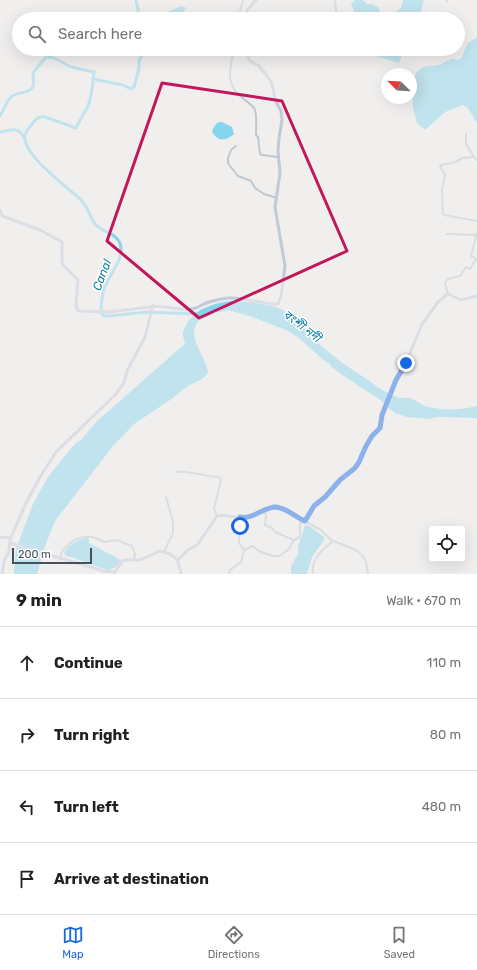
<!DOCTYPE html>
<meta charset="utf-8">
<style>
body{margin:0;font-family:Rubik,"Noto Sans Bengali",sans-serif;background:#f6f6f6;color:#202124}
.controls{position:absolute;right:12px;bottom:12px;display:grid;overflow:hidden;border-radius:4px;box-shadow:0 4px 16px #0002}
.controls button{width:36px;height:36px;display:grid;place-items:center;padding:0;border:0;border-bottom:1px solid #e0e0e0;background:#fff;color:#202124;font:20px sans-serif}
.compass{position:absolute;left:381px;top:68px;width:36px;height:36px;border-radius:50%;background:#fff;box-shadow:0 4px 16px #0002;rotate:294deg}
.scale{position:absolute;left:12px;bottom:10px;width:80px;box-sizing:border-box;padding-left:4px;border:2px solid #46515c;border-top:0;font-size:11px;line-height:14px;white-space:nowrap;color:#46515c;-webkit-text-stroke:3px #fff;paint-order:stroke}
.stop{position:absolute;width:12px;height:12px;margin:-9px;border:3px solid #1669e3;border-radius:50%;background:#fff}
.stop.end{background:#1669e3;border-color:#fff;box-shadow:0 1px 4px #0008}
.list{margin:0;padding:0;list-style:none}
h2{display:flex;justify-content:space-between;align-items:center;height:52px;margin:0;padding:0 16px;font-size:17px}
h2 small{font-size:13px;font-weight:400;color:#757577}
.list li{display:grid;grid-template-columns:26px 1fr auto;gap:12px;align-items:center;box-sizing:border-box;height:72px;padding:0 16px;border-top:1px solid #e0e0e0}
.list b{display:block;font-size:15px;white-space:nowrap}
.list em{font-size:13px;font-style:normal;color:#757577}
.icon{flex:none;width:22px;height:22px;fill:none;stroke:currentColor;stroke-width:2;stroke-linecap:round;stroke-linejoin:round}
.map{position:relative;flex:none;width:477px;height:574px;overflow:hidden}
.search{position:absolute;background:#fff;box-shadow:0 4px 16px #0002;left:12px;right:12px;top:12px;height:44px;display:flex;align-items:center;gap:10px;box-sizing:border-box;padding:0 14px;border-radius:22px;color:#757577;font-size:15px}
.sheet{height:340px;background:#fff}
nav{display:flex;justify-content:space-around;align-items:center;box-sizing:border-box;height:56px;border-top:1px solid #e0e0e0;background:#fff;font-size:11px;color:#757577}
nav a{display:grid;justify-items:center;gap:2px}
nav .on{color:#1669e3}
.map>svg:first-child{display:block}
</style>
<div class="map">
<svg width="477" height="574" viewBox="0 0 477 574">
<rect width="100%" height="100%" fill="#f1eeee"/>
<g fill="#87d5ed">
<path d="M355,0H363L367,4H372L379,8L381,15L389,17L401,8L403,0H424L419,19H358L351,4Z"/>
<path d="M181,6L185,7L186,9L183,12V19H162L159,16Z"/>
<path d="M477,37V123L468,108L463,105L445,112L425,130L417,123L413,108L412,88L416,73L422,67L439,65L453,58L457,60L461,58L468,43Z"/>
<path d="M368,49H404L399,63L366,53Z"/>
<path d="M219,122H222L232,127L234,134C226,141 218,142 212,132C213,128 215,124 219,122Z"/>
<path d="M230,301C241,301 271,304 281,309C294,315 301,326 310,335C327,353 348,367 368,380C377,387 386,393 397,397C401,399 405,397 409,398C415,399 420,404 425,406C441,411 461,410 477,406V418L438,417L427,419L406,417L401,415L395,413L379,399L353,382L339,369L322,359L299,338L288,331L253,317L228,310L215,313L198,321C186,338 206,355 208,373L202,379L188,386L170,400L134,424L113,446L55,521L45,546L37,574H14L16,549L33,504L48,477L68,452L76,443L82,439L97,421L188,341C180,313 209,304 230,301Z"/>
<path d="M305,525L309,526L324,537V540L312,557L307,574H291V566L298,554V547Z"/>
<path d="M86,538L89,539V543L121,560C118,566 114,569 107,570L65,555L64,552C71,544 76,540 86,538Z"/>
</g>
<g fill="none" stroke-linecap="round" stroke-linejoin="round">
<g stroke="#87d5ed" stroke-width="3">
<path d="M136,0L140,19"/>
<path d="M149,19L162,17"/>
<path d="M93,79L123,85L131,89L134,87L139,69V61L142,55L143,49"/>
<path d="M0,116C4,110 6,102 11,97C17,91 31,94 33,86C34,82 33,77 33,73L45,58L48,57L54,58L71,67L94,72C93,83 92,96 88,106C84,114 79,121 76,128L45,117C37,115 34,122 29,128C27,130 25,133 25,136C22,155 69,188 82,201C89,209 90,218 96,225C102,232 116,233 120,243C125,260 109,274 104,289C102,296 101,305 101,313L104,316H109L147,312L197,314"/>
<path d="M0,132C11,131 16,125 24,137"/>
</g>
<g stroke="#87d5ed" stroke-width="5">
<path d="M188,346L185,333L190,323"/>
<path d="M333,365L351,378"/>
</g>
<g stroke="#bec8d0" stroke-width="2">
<path d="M335,0L336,10V19"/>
<path d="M447,2V0"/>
<path d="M238,19L243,0"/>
<path d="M234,49C230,70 224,85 244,99C247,102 253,105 255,110C257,117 256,127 256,135L258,137L260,154L262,155L278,157"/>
<path d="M466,134V144L474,157"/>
<path d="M236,146L231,150L228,158V163L230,166L238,176L251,181L255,188L264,194L277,198"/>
<path d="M477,160L474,157L463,158L453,163L441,165L440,168L444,172L445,176L442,189L443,214L444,215L477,221"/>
<path d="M447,234L476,235"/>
<path d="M477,259L471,256L477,233"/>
<path d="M448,294L445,283L448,279L460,276L466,267L470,269L476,259"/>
<path d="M176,472C191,470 204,477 219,477L221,480L214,509L217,516"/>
<path d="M265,510L266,517L265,525L272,528L275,532L294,540"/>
<path d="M240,517L239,543L244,550"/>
<path d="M306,522L321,530L331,540L356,550L362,555L366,562L368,574"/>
<path d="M164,552L173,533V522L166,497"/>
<path d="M61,558V554L64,549L69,544L76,539L84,537H92L105,542L116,540L132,546L135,554L134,560"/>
<path d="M229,574L230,570L241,562L244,550L252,546L261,552L273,556H279L288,550L294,540L300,537V523L306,522"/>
<path d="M313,574C310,560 323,549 333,541"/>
</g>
<g stroke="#c0cbd7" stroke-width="3">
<path d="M243,19L248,9L256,0"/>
<path d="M0,210L2,216L40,230L62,242V262L64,266L78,280L76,307L79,311L109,312L149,307C157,304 181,311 192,309C197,308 200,306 204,304C211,301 220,299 228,298C245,297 261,304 278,304L281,296L285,266L275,207L280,173L278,151L279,138L282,120L281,111L276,102L271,81L259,66L250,61L244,49"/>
<path d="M0,537L11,538"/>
<path d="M10,543L103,571L115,572L123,560H140L160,551C177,555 178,559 181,574"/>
<path d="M178,560L188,550L198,544L217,516C227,514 235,518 244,518C251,518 258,512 265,510C281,503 290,515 305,521L314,506L325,497L340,480L355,468L359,463L366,446L372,436L380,428L382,415L398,375L406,363L422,324L438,302L448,294L461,300L477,296"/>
<path d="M2,574L4,561L9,551L10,540L26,503L40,477L56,452L115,395L124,383L127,371L145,337L153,305"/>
</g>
</g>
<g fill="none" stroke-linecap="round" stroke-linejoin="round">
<path stroke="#1669e3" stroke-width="5" d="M240,526V517C253,520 263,507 276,507C287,508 295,517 305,521L314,506L325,497L340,480L355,468L359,462L366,446L372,436L380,428L382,415L396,380L406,363"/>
</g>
<path d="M0 0H477V574H0ZM162,83L282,101L347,251L199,318L107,241Z" fill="#f1eeee" fill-opacity=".55" fill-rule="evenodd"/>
<path fill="none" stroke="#c2185b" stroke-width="3" stroke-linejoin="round" d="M162,83L282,101L347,251L199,318L107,241Z"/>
<g text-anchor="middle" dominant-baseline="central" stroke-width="3" stroke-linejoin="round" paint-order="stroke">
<g font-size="12" font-style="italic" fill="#0a7ea3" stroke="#fff">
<text transform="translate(102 275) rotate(-69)">Canal</text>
<text transform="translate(302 326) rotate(38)">বংশী নদী</text>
</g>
</g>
</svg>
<div class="controls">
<button><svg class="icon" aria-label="locate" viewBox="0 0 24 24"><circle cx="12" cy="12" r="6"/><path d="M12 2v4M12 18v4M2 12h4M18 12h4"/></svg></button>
</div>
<svg class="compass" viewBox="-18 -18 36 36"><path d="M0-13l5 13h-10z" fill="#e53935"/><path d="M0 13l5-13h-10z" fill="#757577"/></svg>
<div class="scale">200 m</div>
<div class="stop" style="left:240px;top:526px"></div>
<div class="stop end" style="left:406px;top:363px"></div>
<div class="search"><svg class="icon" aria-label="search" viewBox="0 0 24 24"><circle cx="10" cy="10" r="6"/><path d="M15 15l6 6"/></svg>Search here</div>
</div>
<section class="sheet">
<h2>9 min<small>Walk · 670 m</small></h2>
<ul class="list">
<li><svg class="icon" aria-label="ahead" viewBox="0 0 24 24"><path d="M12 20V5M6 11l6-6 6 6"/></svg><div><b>Continue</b></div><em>110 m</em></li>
<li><svg class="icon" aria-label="right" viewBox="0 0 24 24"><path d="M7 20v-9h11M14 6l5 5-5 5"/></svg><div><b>Turn right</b></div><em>80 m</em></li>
<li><svg class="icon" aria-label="left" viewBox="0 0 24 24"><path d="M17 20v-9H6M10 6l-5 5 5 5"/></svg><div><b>Turn left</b></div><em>480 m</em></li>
<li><svg class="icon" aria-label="arrive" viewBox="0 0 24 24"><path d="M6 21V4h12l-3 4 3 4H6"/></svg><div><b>Arrive at destination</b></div></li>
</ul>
</section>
<nav>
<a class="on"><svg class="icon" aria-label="map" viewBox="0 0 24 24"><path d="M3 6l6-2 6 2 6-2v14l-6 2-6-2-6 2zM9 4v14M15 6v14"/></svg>Map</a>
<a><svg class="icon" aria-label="directions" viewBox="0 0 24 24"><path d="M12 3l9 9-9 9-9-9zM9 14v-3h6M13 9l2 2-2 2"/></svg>Directions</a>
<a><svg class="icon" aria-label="saved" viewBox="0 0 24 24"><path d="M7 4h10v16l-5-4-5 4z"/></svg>Saved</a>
</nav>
